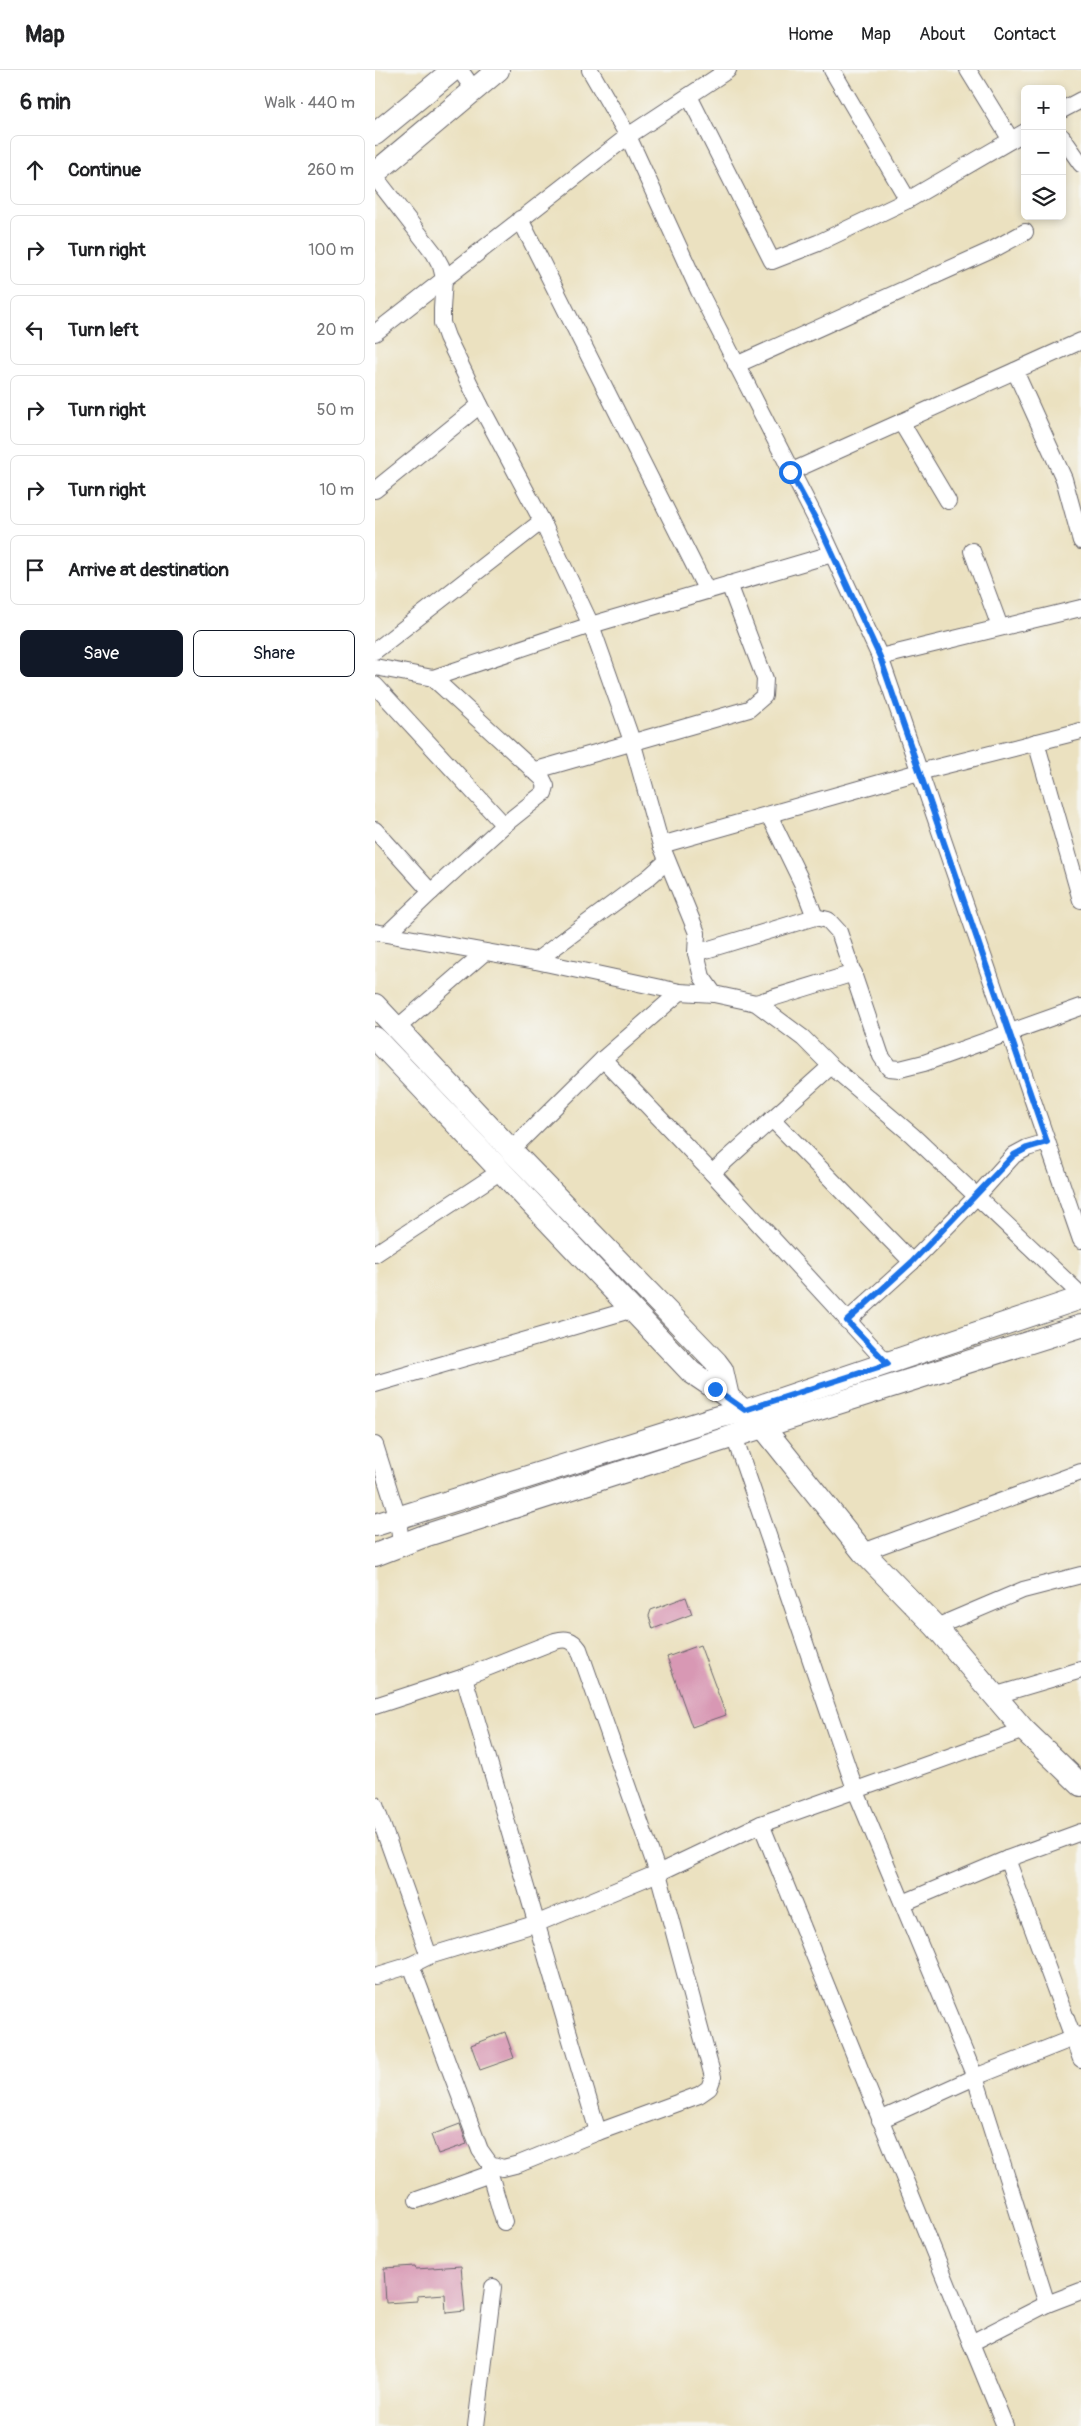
<!DOCTYPE html>
<meta charset="utf-8">
<style>
body{margin:0;font-family:Pangolin,sans-serif;background:#f2f2f2;color:#202124}
.controls{position:absolute;right:15px;top:15px;display:grid;overflow:hidden;border-radius:8px;box-shadow:0 2px 8px #0003}
.controls button{width:45px;height:45px;display:grid;place-items:center;padding:0;border:0;border-bottom:1px solid #e0e0e0;background:#fff;color:#202124;font:25px sans-serif}
.stop{position:absolute;width:15px;height:15px;margin:-11px;border:4px solid #1a73e8;border-radius:50%;background:#fff}
.stop.end{background:#1a73e8;border-color:#fff;box-shadow:0 1px 5px #0008}
.list{margin:0;padding:0;list-style:none}
h2{display:flex;justify-content:space-between;align-items:center;height:65px;margin:0;padding:0 20px;font-size:21px}
h2 small{font-size:16px;font-weight:400;color:#757577}
.list li{display:grid;grid-template-columns:32px 1fr auto;gap:15px;align-items:center;box-sizing:border-box;height:70px;margin:0 10px 10px;padding:0 10px;border:1px solid #e0e0e0;border-radius:8px}
.list b{display:block;font-size:19px;white-space:nowrap}
.list em{font-size:16px;font-style:normal;color:#757577}
.actions{display:flex;gap:10px;padding:15px 20px}
.actions a{flex:1;padding:11px 0;border:1px solid #111827;border-radius:8px;text-align:center;font-size:18px;color:#111827}
.actions .main{background:#111827;color:#fff}
.icon{flex:none;width:28px;height:28px;fill:none;stroke:currentColor;stroke-width:2;stroke-linecap:round;stroke-linejoin:round}
.map{position:relative;flex:none;width:706px;height:2356px;overflow:hidden}
header{display:flex;align-items:center;gap:30px;box-sizing:border-box;height:70px;padding:0 25px;background:#fff;border-bottom:1px solid #e0e0e0}
header strong{font-size:24px}
nav{display:flex;gap:28px;margin-inline-start:auto;font-size:18px}
main{display:flex}
aside{flex:1;background:#fff}
.map>svg:first-child{display:block}
</style>
<header>
<strong>Map</strong>
<nav><a>Home</a><a>Map</a><a>About</a><a>Contact</a></nav>
</header>
<main>
<aside>
<h2>6 min<small>Walk · 440 m</small></h2>
<ul class="list">
<li><svg class="icon" aria-label="ahead" viewBox="0 0 24 24"><path d="M12 20V5M6 11l6-6 6 6"/></svg><div><b>Continue</b></div><em>260 m</em></li>
<li><svg class="icon" aria-label="right" viewBox="0 0 24 24"><path d="M7 20v-9h11M14 6l5 5-5 5"/></svg><div><b>Turn right</b></div><em>100 m</em></li>
<li><svg class="icon" aria-label="left" viewBox="0 0 24 24"><path d="M17 20v-9H6M10 6l-5 5 5 5"/></svg><div><b>Turn left</b></div><em>20 m</em></li>
<li><svg class="icon" aria-label="right" viewBox="0 0 24 24"><path d="M7 20v-9h11M14 6l5 5-5 5"/></svg><div><b>Turn right</b></div><em>50 m</em></li>
<li><svg class="icon" aria-label="right" viewBox="0 0 24 24"><path d="M7 20v-9h11M14 6l5 5-5 5"/></svg><div><b>Turn right</b></div><em>10 m</em></li>
<li><svg class="icon" aria-label="arrive" viewBox="0 0 24 24"><path d="M6 21V4h12l-3 4 3 4H6"/></svg><div><b>Arrive at destination</b></div></li>
</ul>
<div class="actions"><a class="main">Save</a><a>Share</a></div>
</aside>
<div class="map">
<svg width="706" height="2356" viewBox="0 0 706 2356">
<rect width="100%" height="100%" fill="#f6f6f2"/>
<filter id="ink" filterUnits="userSpaceOnUse"><feTurbulence type="fractalNoise" baseFrequency=".02" numOctaves="2"/><feDisplacementMap in="SourceGraphic" scale="10" xChannelSelector="R" yChannelSelector="G"/><feConvolveMatrix kernelMatrix="1 2 1 2 8 2 1 2 1" color-interpolation-filters="sRGB"/></filter>
<filter id="wash" filterUnits="userSpaceOnUse"><feTurbulence type="fractalNoise" baseFrequency=".0096" numOctaves="4" result="noise"/><feDisplacementMap in="SourceGraphic" scale="20" xChannelSelector="R" yChannelSelector="G"/><feGaussianBlur stdDeviation="1.12" result="paint"/><feColorMatrix in="noise" values="0 0 0 0 0 0 0 0 0 0 0 0 0 0 0 0 0 1.4 0 .05"/><feComposite in="paint" operator="in"/></filter>
<g filter="url(#wash)">
<rect width="100%" height="100%" fill="#ebe1c0"/>
<g id="blocks">
<g fill="#d898b4">
<path d="M311,1527L317,1544L278,1559L274,1546L276,1540Z"/>
<path d="M325,1575L351,1645L317,1657L292,1587Z"/>
<path d="M130,1962L139,1988L105,2000L96,1975Z"/>
<path d="M85,2054L92,2074L63,2084L56,2065Z"/>
<path d="M40,2196L41,2199L86,2196L90,2241L71,2243L70,2224L42,2226V2231L11,2233L9,2198Z"/>
</g>
</g>
</g>
<g filter="url(#ink)">
<use href="#blocks" fill-opacity="0" stroke="#68656a" stroke-width="1"/>
<g fill="none" stroke-linecap="round" stroke-linejoin="round">
<defs>
<g id="street">
<path d="M85,0L99,20"/>
<path d="M215,0L253,66L324,221L447,461L505,587L706,1170"/>
<path d="M457,0L533,130"/>
<path d="M593,0L636,70"/>
<path d="M314,26L397,191L443,173L533,130L650,62"/>
<path d="M687,40L706,30"/>
<path d="M687,67L706,94"/>
<path d="M0,107L59,183L66,196L69,208L67,239V253L72,267L105,335L167,451L216,555L257,671L286,775L322,863L321,883L327,907L339,924"/>
<path d="M145,149L332,521"/>
<path d="M0,263L253,66L353,0"/>
<path d="M361,295L617,180L650,162"/>
<path d="M640,301L689,409L706,471"/>
<path d="M526,352L573,431"/>
<path d="M415,402L706,271"/>
<path d="M0,420L105,335"/>
<path d="M597,481L625,557"/>
<path d="M0,581L167,451"/>
<path d="M505,587L706,538"/>
<path d="M0,597L58,608L216,555L457,484"/>
<path d="M0,615L129,755"/>
<path d="M661,672L706,830"/>
<path d="M158,701L374,639L389,626L390,609L354,514"/>
<path d="M394,745L427,813L440,847"/>
<path d="M0,760L56,822L129,755L169,723L171,716L167,708L58,608"/>
<path d="M286,775L544,702L706,661"/>
<path d="M0,862L161,891L305,922L339,924L381,933L428,968L456,996L537,1065L706,1225"/>
<path d="M12,864L56,822"/>
<path d="M321,883L440,847L453,850L464,862L506,986L514,998L525,999L549,993L706,937"/>
<path d="M161,891L274,807L292,791"/>
<path d="M381,933L479,903"/>
<path d="M22,958L110,882"/>
<path d="M228,989L337,1103L513,1294"/>
<path d="M397,1049L537,1192"/>
<path d="M136,1080L228,989L305,922"/>
<path d="M337,1103L456,996"/>
<path d="M0,1184L126,1101"/>
<path d="M472,1251L537,1192L603,1125L639,1085L652,1078L672,1072"/>
<path d="M0,1314L255,1240"/>
<path d="M359,1366L480,1719L600,2007L672,2234"/>
<path d="M0,1375L23,1448L26,1475"/>
<path d="M488,1482L706,1402"/>
<path d="M561,1557L648,1520L706,1505"/>
<path d="M622,1625L706,1600"/>
<path d="M0,1636L89,1607L180,1571C191,1568 197,1569 204,1579L283,1803L338,2007L334,2018L324,2025L223,2062"/>
<path d="M0,1735L54,1886"/>
<path d="M386,1754L596,2273"/>
<path d="M632,1789L706,1989"/>
<path d="M528,1833L632,1789L706,1762"/>
<path d="M36,1895L105,2080L115,2094L128,2098L144,2094L223,2062L89,1607"/>
<path d="M0,1906L36,1895L54,1886L163,1853L283,1803L386,1754L649,1660"/>
<path d="M505,2050L600,2007L706,1965"/>
<path d="M115,2094V2104L129,2152"/>
<path d="M42,2130L115,2104"/>
<path d="M101,2356L118,2217"/>
<path d="M630,2356L596,2273L672,2234L706,2221"/>
</g>
<g id="secondary">
<path d="M0,64L78,0"/>
<path d="M0,103L123,0"/>
<path d="M0,935L136,1080L341,1292L347,1300L353,1327"/>
<path d="M0,968L316,1302L353,1327L388,1357L488,1482L561,1557L649,1660L706,1715"/>
<path d="M0,1455L343,1347L370,1341L706,1228"/>
<path d="M0,1485L52,1465L359,1366L706,1256"/>
</g>
</defs>
<use href="#street" stroke="#68656a" stroke-width="18"/>
<use href="#secondary" stroke="#68656a" stroke-width="24"/>
<use href="#street" stroke="#fff" stroke-width="16"/>
<use href="#secondary" stroke="#fff" stroke-width="22"/>
</g>
</g>
<g fill="none" stroke-linecap="round" stroke-linejoin="round" filter="url(#ink)">
<path stroke="#1a73e8" stroke-width="6" d="M340,1319L370,1340L513,1294L472,1251L537,1192L639,1085L652,1078L672,1072L505,587L447,461L415,402"/>
</g>
</svg>
<div class="controls">
<button>+</button>
<button>−</button>
<button><svg class="icon" aria-label="layers" viewBox="0 0 24 24"><path d="M12 4l9 5-9 5-9-5zM3 14l9 5 9-5"/></svg></button>
</div>
<div class="stop" style="left:415px;top:402px"></div>
<div class="stop end" style="left:340px;top:1319px"></div>
</div>
</main>
